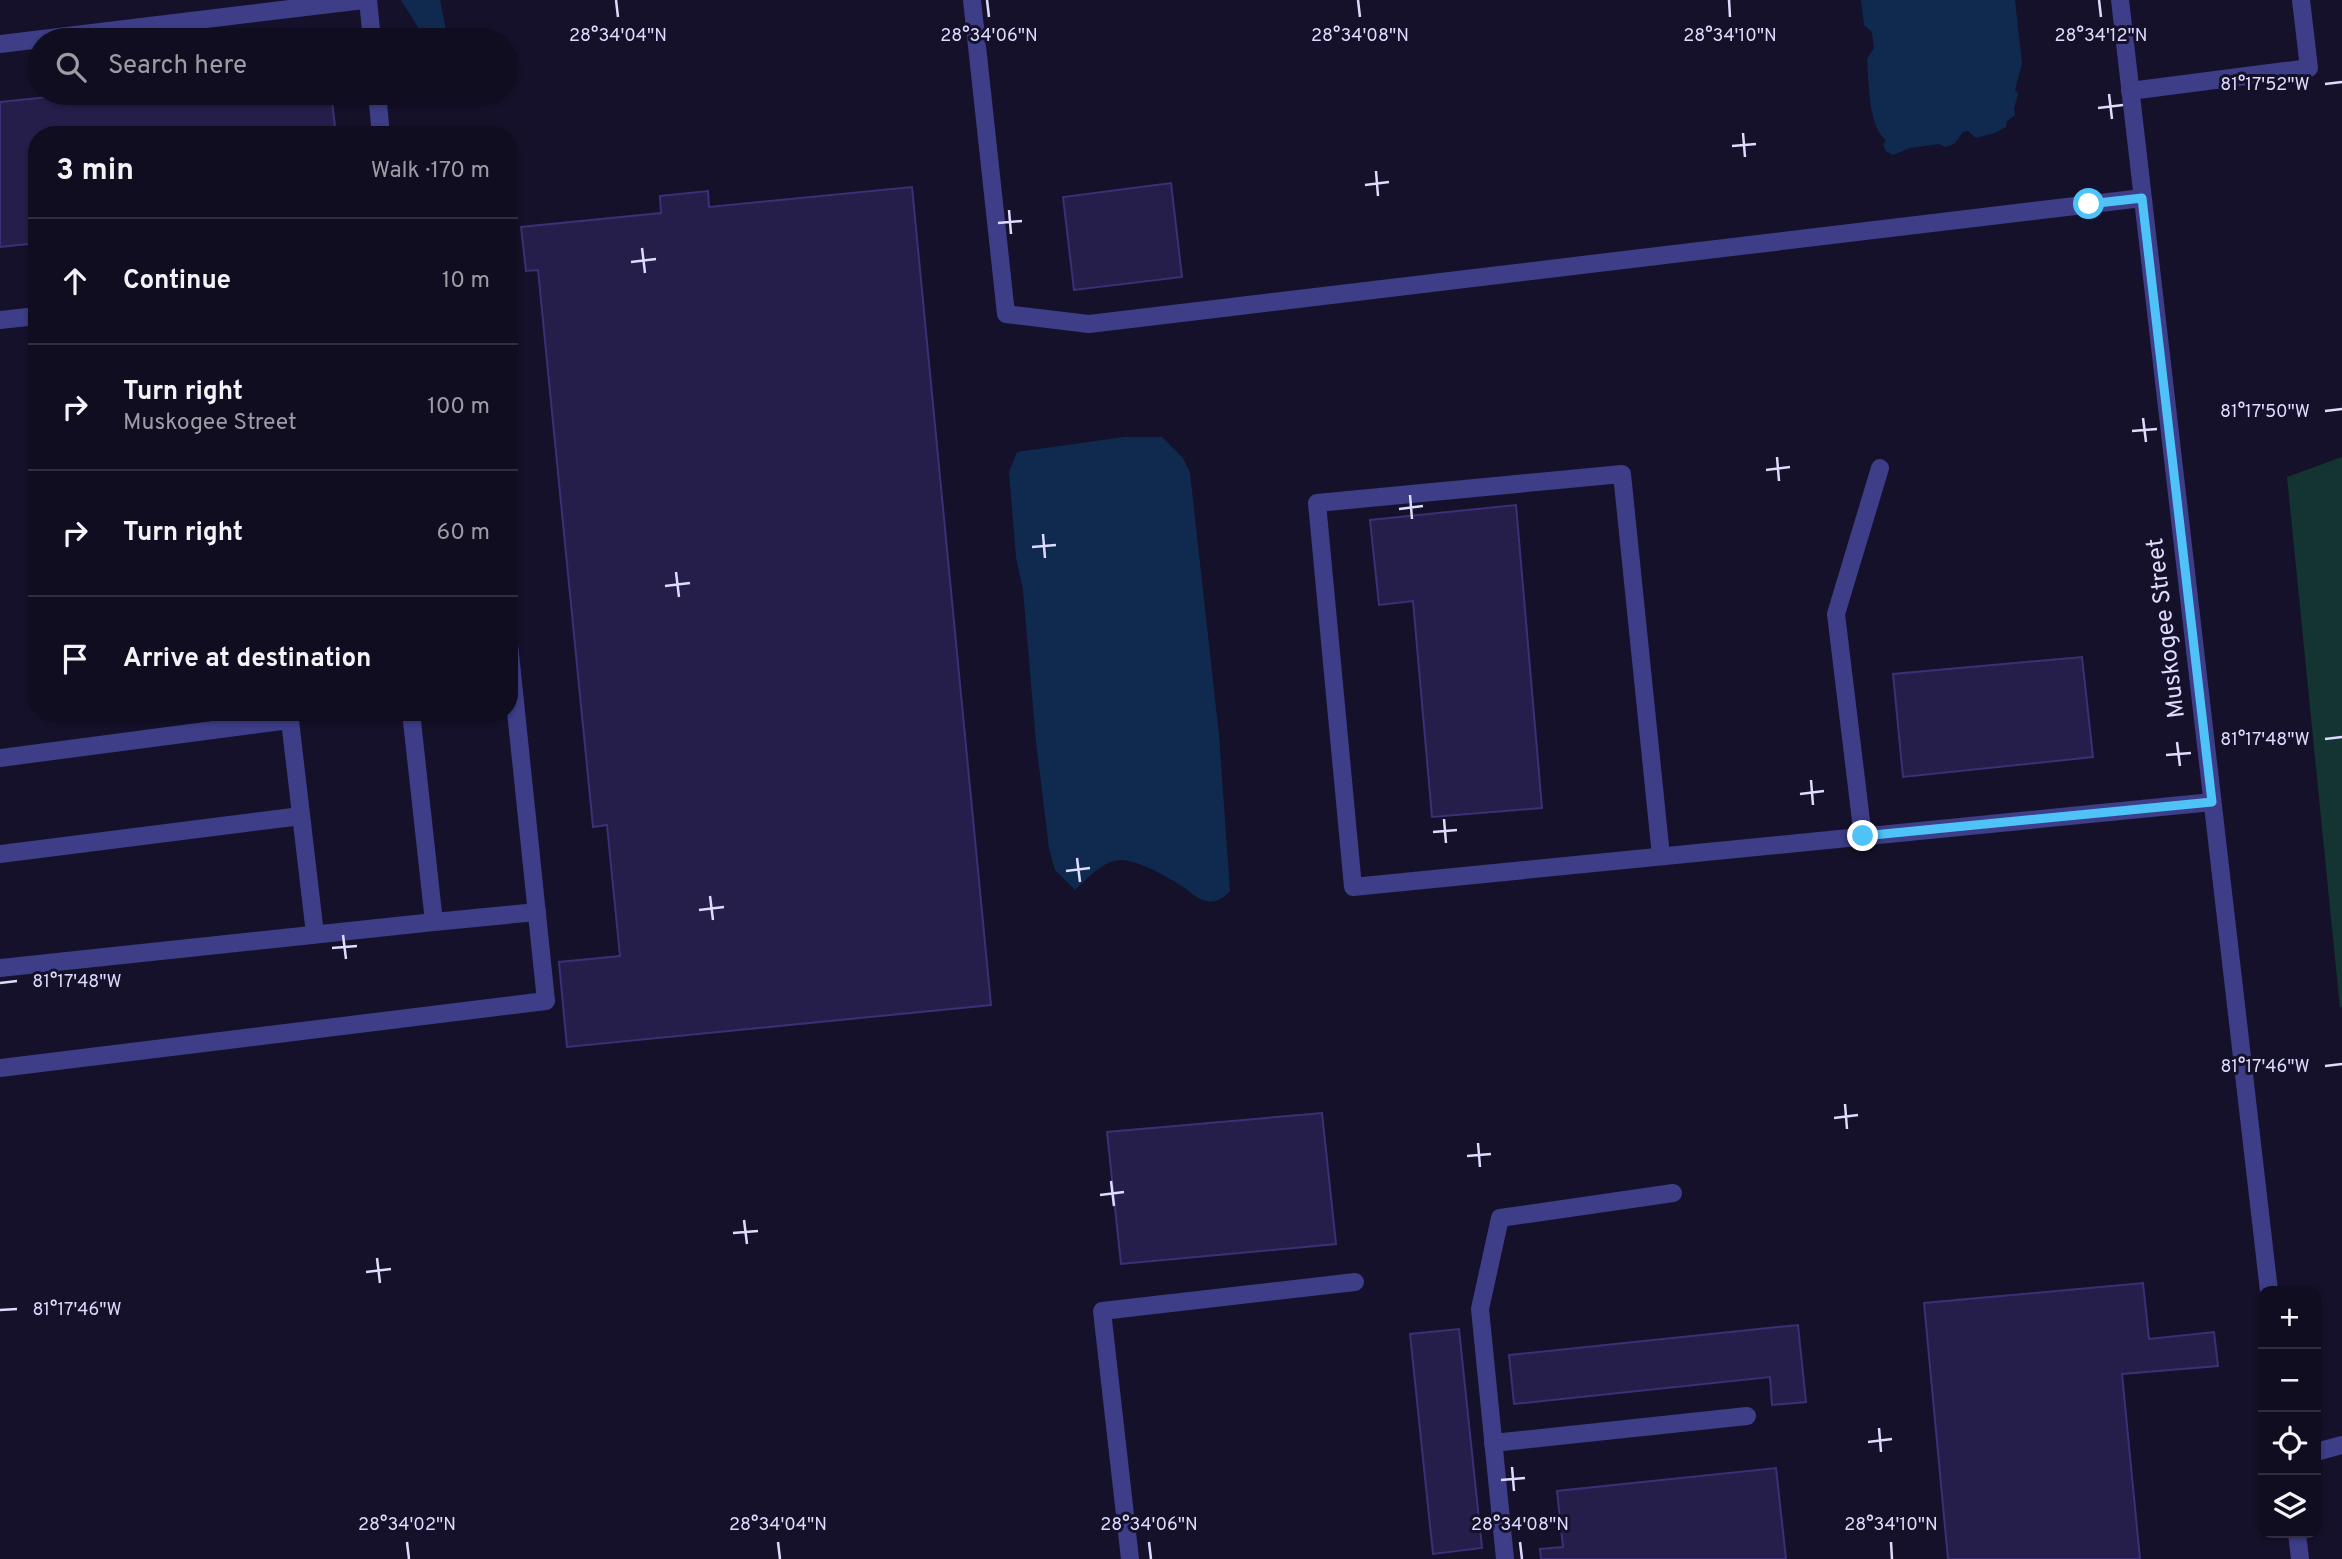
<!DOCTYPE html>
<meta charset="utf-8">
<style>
body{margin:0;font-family:Overpass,sans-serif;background:#191629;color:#f1f3f6}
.controls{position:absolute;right:21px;bottom:21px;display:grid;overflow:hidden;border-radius:14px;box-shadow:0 2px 5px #0004}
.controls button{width:63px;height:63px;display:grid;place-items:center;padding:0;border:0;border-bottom:2px solid #302d3e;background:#100d20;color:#f1f3f6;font:35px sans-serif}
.stop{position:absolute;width:21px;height:21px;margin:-16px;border:5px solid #4fc3f7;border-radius:50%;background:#fff}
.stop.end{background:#4fc3f7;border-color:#fff;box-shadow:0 2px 7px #0008}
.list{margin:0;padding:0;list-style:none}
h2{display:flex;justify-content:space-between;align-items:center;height:91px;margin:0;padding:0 28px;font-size:30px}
h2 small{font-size:23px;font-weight:400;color:#9c9ca5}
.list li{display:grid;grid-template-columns:46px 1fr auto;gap:21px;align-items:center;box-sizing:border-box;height:126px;padding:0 28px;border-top:2px solid #302d3e}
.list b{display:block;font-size:26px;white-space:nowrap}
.list p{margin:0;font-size:23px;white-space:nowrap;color:#9c9ca5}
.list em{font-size:23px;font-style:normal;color:#9c9ca5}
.icon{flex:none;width:38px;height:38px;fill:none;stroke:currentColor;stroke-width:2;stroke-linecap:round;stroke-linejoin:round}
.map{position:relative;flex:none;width:2342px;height:1559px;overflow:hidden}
.search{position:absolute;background:#100d20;box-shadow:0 2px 5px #0004;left:28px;top:28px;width:490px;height:77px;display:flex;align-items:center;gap:18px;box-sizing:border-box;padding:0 24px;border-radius:38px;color:#9c9ca5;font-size:26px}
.panel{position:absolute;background:#100d20;box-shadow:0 2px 5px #0004;left:28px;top:126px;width:490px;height:595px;border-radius:28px}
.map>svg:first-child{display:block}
</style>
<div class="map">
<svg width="2342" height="1559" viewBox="0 0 2342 1559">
<rect width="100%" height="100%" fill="#15112a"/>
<path fill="#143431" d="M2342,457V1006L2340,1008L2287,477Z"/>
<g fill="#102a4f">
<path d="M401,0H440L448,40H426Z"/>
<path d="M1861,0H2015L2022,63L2015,90L2018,94L2014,108L2015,115L2007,121L2006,127L1995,133L1976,138L1968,131L1963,132L1954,144L1945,147L1939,144L1910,148L1893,155L1886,151L1883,145L1886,140C1868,126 1869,82 1867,59L1874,48L1872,32L1864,25Z"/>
<path d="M1124,437H1162L1183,458L1190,473L1219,735L1230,891C1223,898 1216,903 1206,901C1197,899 1191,892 1183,887C1169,877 1136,859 1119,860C1101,862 1087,879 1075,890L1055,870L1049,848L1036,742L1023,590L1016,557L1009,472L1017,452Z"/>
</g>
<g fill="#251e4a" stroke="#3b3076" stroke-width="2">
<path d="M86,93H331L336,135H37V243L0,247V102Z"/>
<path d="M1171,183L1182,277L1074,290L1063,197Z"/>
<path d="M912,187L991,1005L567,1047L559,962L620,956L607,825L593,827L538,270L526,271L521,227L661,213L660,196L708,191L709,207Z"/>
<path d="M1516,505L1542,808L1432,817L1413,601L1379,605L1370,520Z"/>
<path d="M2082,657L2093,757L1903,777L1893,674Z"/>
<path d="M1322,1113L1336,1244L1121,1264L1107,1132Z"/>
<path d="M2143,1283L2149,1339L2214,1332L2218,1366L2122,1374L2140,1559H1948L1924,1303Z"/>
<path d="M1798,1325L1806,1402L1772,1405L1770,1377L1514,1404L1509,1355Z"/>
<path d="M1459,1329L1482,1548L1433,1554L1410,1334Z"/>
<path d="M1776,1468L1786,1559H1541L1540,1549L1563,1547L1557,1491Z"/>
</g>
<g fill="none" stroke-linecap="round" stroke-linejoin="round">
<g stroke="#3d3d88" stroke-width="18">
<path d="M368,0L372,40"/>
<path d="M972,0L1006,314L1089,324L2142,198"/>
<path d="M0,44L364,0"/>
<path d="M2130,91L2309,68L2301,0"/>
<path d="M377,93L381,135"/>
<path d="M0,320L37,316"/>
<path d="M289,712L315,934"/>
<path d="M411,712L434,922L537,912"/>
<path d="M0,758L289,720"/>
<path d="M1863,837L1836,614L1880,468"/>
<path d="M0,854L301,816"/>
<path d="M1661,856L1622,474L1317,503L1353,887L2212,802"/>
<path d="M0,968L434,922"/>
<path d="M0,1068L546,1001L509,644"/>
<path d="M1493,1443L1747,1416"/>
<path d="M1130,1559L1102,1311L1355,1282"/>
<path d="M1505,1559L1480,1309L1500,1218L1673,1193"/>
</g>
<g stroke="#3d3d88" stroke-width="18">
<path d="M2120,0L2269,1291"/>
<path d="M2316,1452L2342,1445"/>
<path d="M2297,1533L2300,1559"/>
</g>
</g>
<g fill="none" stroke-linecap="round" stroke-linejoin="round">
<path stroke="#4fc3f7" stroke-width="9" d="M1863,836L2212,802L2142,198L2089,204"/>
</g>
<path fill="none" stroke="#dddbfe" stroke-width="2.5" d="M616,0L618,17M987,0L989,17M1358,0L1360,17M1729,0L1730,17M2099,0L2101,17M2325,84L2342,82M2109,94L2112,119M2098,108L2123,105M1743,133L1745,157M1732,146L1756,144M1376,171L1378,196M1365,185L1389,182M1009,210L1011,234M998,223L1022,221M642,248L645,273M631,262L656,259M2325,411L2342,409M2143,418L2146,442M2132,431L2157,429M1777,457L1779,481M1766,470L1790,467M1410,495L1412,519M1399,509L1423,506M1043,534L1045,558M1032,547L1056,545M676,572L679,597M665,586L690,583M2325,739L2342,737M2177,742L2180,766M2166,755L2191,753M1811,780L1813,805M1800,794L1824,791M1444,819L1446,843M1433,832L1457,830M1077,858L1080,882M1066,871L1090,868M710,896L713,920M699,910L724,907M343,935L346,959M332,948L357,946M0,983L17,981M2325,1066L2342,1064M1845,1104L1847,1129M1834,1118L1858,1115M1478,1143L1480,1167M1467,1156L1491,1154M1111,1181L1114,1206M1100,1195L1124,1192M744,1220L747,1244M733,1233L758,1231M377,1258L380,1283M366,1272L391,1269M0,1310L17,1309M1879,1428L1881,1452M1868,1442L1892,1439M1512,1467L1514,1491M1501,1480L1525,1478M407,1542L409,1559M778,1542L780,1559M1149,1542L1151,1559M1520,1542L1522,1559M1891,1542L1892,1559"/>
<g text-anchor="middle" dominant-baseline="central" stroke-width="6" stroke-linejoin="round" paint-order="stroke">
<g font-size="24" fill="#dddbfe" stroke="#15112a">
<text transform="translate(2167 628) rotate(-97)">Muskogee Street</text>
</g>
</g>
<g font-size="18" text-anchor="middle" fill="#dddbfe" stroke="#15112a" stroke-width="6" stroke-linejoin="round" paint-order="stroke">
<text x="618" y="41">28°34'04"N</text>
<text x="989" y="41">28°34'06"N</text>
<text x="1360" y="41">28°34'08"N</text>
<text x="1730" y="41">28°34'10"N</text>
<text x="2101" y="41">28°34'12"N</text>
<text x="2265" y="90">81°17'52"W</text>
<text x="2265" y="417">81°17'50"W</text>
<text x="2265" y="745">81°17'48"W</text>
<text x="77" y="987">81°17'48"W</text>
<text x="2265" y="1072">81°17'46"W</text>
<text x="77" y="1315">81°17'46"W</text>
<text x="407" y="1530">28°34'02"N</text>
<text x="778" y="1530">28°34'04"N</text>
<text x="1149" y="1530">28°34'06"N</text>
<text x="1520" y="1530">28°34'08"N</text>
<text x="1891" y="1530">28°34'10"N</text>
</g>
</svg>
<div class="controls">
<button>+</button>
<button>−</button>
<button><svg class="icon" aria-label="locate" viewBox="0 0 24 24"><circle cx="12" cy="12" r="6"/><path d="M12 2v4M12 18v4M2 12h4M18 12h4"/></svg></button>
<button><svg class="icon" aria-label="layers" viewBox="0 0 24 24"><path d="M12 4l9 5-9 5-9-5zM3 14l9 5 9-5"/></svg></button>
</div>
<div class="stop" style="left:2089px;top:204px"></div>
<div class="stop end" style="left:1863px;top:836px"></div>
<div class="search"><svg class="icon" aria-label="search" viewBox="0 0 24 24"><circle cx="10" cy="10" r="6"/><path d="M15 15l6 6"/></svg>Search here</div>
<section class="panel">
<h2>3 min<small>Walk · 170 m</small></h2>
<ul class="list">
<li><svg class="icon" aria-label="ahead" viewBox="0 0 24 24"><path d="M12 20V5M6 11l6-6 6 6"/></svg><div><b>Continue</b></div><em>10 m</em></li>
<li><svg class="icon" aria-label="right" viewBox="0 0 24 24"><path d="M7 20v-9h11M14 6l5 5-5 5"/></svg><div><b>Turn right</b><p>Muskogee Street</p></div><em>100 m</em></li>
<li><svg class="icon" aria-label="right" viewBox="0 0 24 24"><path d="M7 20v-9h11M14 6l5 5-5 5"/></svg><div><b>Turn right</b></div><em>60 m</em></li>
<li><svg class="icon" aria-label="arrive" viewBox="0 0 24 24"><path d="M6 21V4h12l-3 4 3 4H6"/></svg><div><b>Arrive at destination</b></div></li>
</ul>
</section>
</div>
